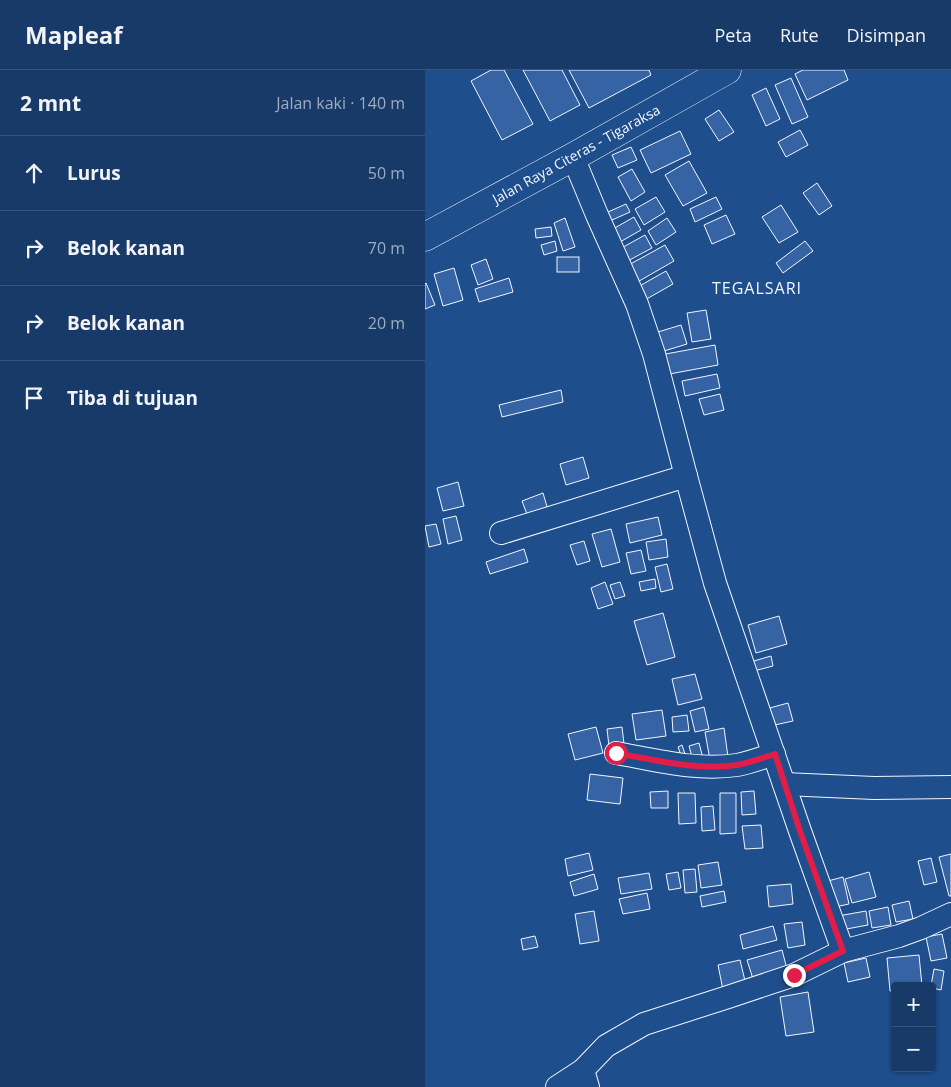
<!DOCTYPE html>
<html lang="id">
<meta charset="utf-8">
<style>
body{margin:0;font-family:"Open Sans",sans-serif;background:#244571;color:#f1f3f6}
.controls{position:absolute;right:15px;bottom:15px;display:grid;overflow:hidden;border-radius:5px;box-shadow:0 1px 4px #0004}
.controls button{width:45px;height:45px;display:grid;place-items:center;padding:0;border:0;border-bottom:1px solid #36547d;background:#173a69;color:#f1f3f6;font:25px sans-serif}
.stop{position:absolute;width:15px;height:15px;margin:-11px;border:4px solid #e11d48;border-radius:50%;background:#fff}
.stop.end{background:#e11d48;border-color:#fff;box-shadow:0 1px 5px #0008}
.list{margin:0;padding:0;list-style:none}
h2{display:flex;justify-content:space-between;align-items:center;height:65px;margin:0;padding:0 20px;font-size:21px}
h2 small{font-size:16px;font-weight:400;color:#9eadc0}
.list li{display:grid;grid-template-columns:32px 1fr auto;gap:15px;align-items:center;box-sizing:border-box;height:75px;padding:0 20px;border-top:1px solid #36547d}
.list b{display:block;font-size:19px;white-space:nowrap}
.list em{font-size:16px;font-style:normal;color:#9eadc0}
.icon{flex:none;width:28px;height:28px;fill:none;stroke:currentColor;stroke-width:2;stroke-linecap:round;stroke-linejoin:round}
.map{position:relative;flex:none;width:526px;height:1017px;overflow:hidden}
header{display:flex;align-items:center;gap:30px;box-sizing:border-box;height:70px;padding:0 25px;background:#173a69;border-bottom:1px solid #36547d}
header strong{font-size:24px}
nav{display:flex;gap:28px;margin-inline-start:auto;font-size:18px}
main{display:flex}
aside{flex:1;background:#173a69}
.map>svg:first-child{display:block}
</style>
<header>
<strong>Mapleaf</strong>
<nav><a>Peta</a><a>Rute</a><a>Disimpan</a></nav>
</header>
<main>
<aside>
<h2>2 mnt<small>Jalan kaki · 140 m</small></h2>
<ul class="list">
<li><svg class="icon" aria-label="ahead" viewBox="0 0 24 24"><path d="M12 20V5M6 11l6-6 6 6"/></svg><div><b>Lurus</b></div><em>50 m</em></li>
<li><svg class="icon" aria-label="right" viewBox="0 0 24 24"><path d="M7 20v-9h11M14 6l5 5-5 5"/></svg><div><b>Belok kanan</b></div><em>70 m</em></li>
<li><svg class="icon" aria-label="right" viewBox="0 0 24 24"><path d="M7 20v-9h11M14 6l5 5-5 5"/></svg><div><b>Belok kanan</b></div><em>20 m</em></li>
<li><svg class="icon" aria-label="arrive" viewBox="0 0 24 24"><path d="M6 21V4h12l-3 4 3 4H6"/></svg><div><b>Tiba di tujuan</b></div></li>
</ul>
</aside>
<div class="map">
<svg width="526" height="1017" viewBox="0 0 526 1017">
<rect width="100%" height="100%" fill="#1f4e8c"/>
<g fill="#3563a3" stroke="#f2f6ff">
<path d="M66,0H79L108,54L77,70L46,11Z"/>
<path d="M98,0H137L155,35L125,51Z"/>
<path d="M144,0H224L226,5L164,38Z"/>
<path d="M378,0H419L423,10L382,30L370,4Z"/>
<path d="M366,8L383,47L367,54L350,15Z"/>
<path d="M341,18L355,49L341,56L327,25Z"/>
<path d="M294,40L309,62L294,71L280,49Z"/>
<path d="M375,60L383,75L361,87L353,72Z"/>
<path d="M255,61L266,84L226,103L215,80Z"/>
<path d="M206,77L212,90L193,98L187,85Z"/>
<path d="M264,91L282,123L258,136L240,105Z"/>
<path d="M207,99L220,122L206,131L193,107Z"/>
<path d="M392,113L407,136L394,145L378,123Z"/>
<path d="M231,127L240,142L219,155L210,139Z"/>
<path d="M291,127L297,139L270,152L265,139Z"/>
<path d="M201,134L205,142L178,154L174,146Z"/>
<path d="M356,135L373,162L354,173L337,147Z"/>
<path d="M301,145L310,164L287,174L279,155Z"/>
<path d="M209,147L216,160L188,176L181,163Z"/>
<path d="M140,148L150,177L138,181L129,153Z"/>
<path d="M242,148L251,162L231,175L223,161Z"/>
<path d="M126,157L127,166L111,168L110,159Z"/>
<path d="M220,165L227,178L197,194L191,181Z"/>
<path d="M130,171L132,181L119,185L116,175Z"/>
<path d="M380,171L388,181L358,203L351,193Z"/>
<path d="M240,175L249,191L209,214L200,197Z"/>
<rect x="132" y="187" width="22" height="15"/>
<path d="M61,189L68,209L53,215L46,195Z"/>
<path d="M29,198L38,230L18,236L9,204Z"/>
<path d="M241,201L248,214L218,231L211,218Z"/>
<path d="M84,208L88,222L54,232L50,219Z"/>
<path d="M1,213L10,235L0,239V214Z"/>
<path d="M281,240L286,269L267,272L262,243Z"/>
<path d="M256,255L262,274L239,281L233,262Z"/>
<path d="M290,275L293,295L239,305L235,285Z"/>
<path d="M292,304L295,318L260,326L257,311Z"/>
<path d="M136,320L138,332L77,347L74,335Z"/>
<path d="M295,324L299,340L279,345L274,329Z"/>
<path d="M158,387L164,408L141,415L135,394Z"/>
<path d="M33,412L39,436L18,441L12,418Z"/>
<path d="M118,423L123,440L103,447L97,431Z"/>
<path d="M31,446L37,470L23,474L18,449Z"/>
<path d="M233,447L237,465L205,473L201,454Z"/>
<path d="M11,454L16,474L4,477L0,456Z"/>
<path d="M186,459L195,492L177,497L167,464Z"/>
<path d="M241,469L243,487L224,490L221,472Z"/>
<path d="M159,471L165,491L152,495L145,475Z"/>
<path d="M99,479L103,492L65,504L61,492Z"/>
<path d="M216,480L221,501L206,504L201,483Z"/>
<path d="M242,494L248,519L236,522L230,497Z"/>
<path d="M230,509L231,518L216,521L214,512Z"/>
<path d="M180,512L188,534L173,539L166,518Z"/>
<path d="M195,512L200,526L190,529L185,515Z"/>
<path d="M238,543L250,587L222,595L209,551Z"/>
<path d="M354,546L362,574L331,583L323,555Z"/>
<path d="M346,586L348,596L325,602L322,593Z"/>
<path d="M270,604L277,629L253,635L247,609Z"/>
<path d="M363,633L368,651L345,656L341,639Z"/>
<path d="M279,637L284,659L270,662L265,641Z"/>
<path d="M237,640L241,666L211,670L207,644Z"/>
<path d="M262,645L264,661L248,662L247,647Z"/>
<path d="M171,657L178,683L150,690L143,664Z"/>
<path d="M197,657L199,674L184,676L182,659Z"/>
<path d="M299,658L303,687L285,690L280,662Z"/>
<path d="M274,673L278,688L268,691L264,676Z"/>
<path d="M257,675L261,687L257,688L253,677Z"/>
<path d="M165,704L198,708L195,734L162,730Z"/>
<path d="M243,721V738H226L225,722Z"/>
<path d="M329,721L331,744L317,745L316,722Z"/>
<path d="M253,723H270L271,753L254,754Z"/>
<path d="M295,723H311V763L295,764Z"/>
<path d="M288,736L290,760L277,761L276,737Z"/>
<path d="M336,755L338,778L320,779L317,756Z"/>
<path d="M164,783L168,800L143,806L140,789Z"/>
<path d="M526,784V826H524L514,787Z"/>
<path d="M506,788L512,812L499,815L493,791Z"/>
<path d="M293,792L297,815L276,818L273,795Z"/>
<path d="M270,799L272,822L260,823L258,800Z"/>
<path d="M253,802L256,818L244,820L241,804Z"/>
<path d="M444,802L451,827L427,833L420,809Z"/>
<path d="M224,803L227,819L196,824L193,808Z"/>
<path d="M169,804L173,819L149,826L145,812Z"/>
<path d="M418,807L424,834L405,838L399,812Z"/>
<path d="M366,814L368,834L344,837L342,816Z"/>
<path d="M299,821L301,832L277,837L275,826Z"/>
<path d="M222,823L225,839L198,844L194,829Z"/>
<path d="M484,831L488,849L471,852L467,835Z"/>
<path d="M463,837L466,855L447,858L444,841Z"/>
<path d="M169,841L174,871L155,874L150,844Z"/>
<path d="M441,841L443,855L416,860L413,846Z"/>
<path d="M377,852L380,875L363,878L359,854Z"/>
<path d="M348,856L352,870L318,879L315,865Z"/>
<path d="M517,864L522,888L506,891L501,867Z"/>
<path d="M110,866L113,877L98,880L96,869Z"/>
<path d="M357,880L362,899L328,909L322,890Z"/>
<path d="M494,885L497,916H470V921H465L462,888Z"/>
<path d="M441,888L445,907L423,912L419,893Z"/>
<path d="M315,890L321,915L298,920L293,895Z"/>
<path d="M509,899L519,901L516,920L507,918V916H506Z"/>
<path d="M383,922L389,962L361,966L355,927Z"/>
</g>
<g fill="none" stroke-linecap="round" stroke-linejoin="round">
<defs>
<g id="minor">
<path d="M148,87L172,145L212,234L229,284L261,406L290,513L375,761L418,881"/>
<path d="M76,463L261,406"/>
<path d="M191,683C231,690 271,701 312,695C324,693 337,688 349,684"/>
<path d="M359,714L449,718L526,717"/>
<path d="M132,1017L158,1000"/>
<path d="M163,1017L158,1000L181,976L219,954L303,927L369,905L418,881L474,866L496,858L526,844"/>
</g>
<path id="major" d="M0,167L148,87L302,0"/>
</defs>
<use href="#minor" stroke="#f2f6ff" stroke-width="24"/>
<use href="#major" stroke="#f2f6ff" stroke-width="29"/>
<use href="#minor" stroke="#1f4e8c" stroke-width="22"/>
<use href="#major" stroke="#1f4e8c" stroke-width="28"/>
</g>
<g fill="none" stroke-linecap="round" stroke-linejoin="round">
<path stroke="#e11d48" stroke-width="6" d="M191,683C231,690 271,701 312,695C324,693 337,688 350,684L375,761L418,881L369,905"/>
</g>
<g text-anchor="middle" dominant-baseline="central" stroke-width="4" stroke-linejoin="round" paint-order="stroke">
<g font-size="14" fill="#f2f6ff" stroke="#1f4e8c">
<text transform="translate(151 84) rotate(-29)">Jalan Raya Citeras - Tigaraksa</text>
</g>
<g font-size="16" letter-spacing="1" fill="#f2f6ff" stroke="#1f4e8c">
<text x="332" y="218">TEGALSARI</text>
</g>
</g>
</svg>
<div class="controls">
<button>+</button>
<button>−</button>
</div>
<div class="stop" style="left:191px;top:683px"></div>
<div class="stop end" style="left:369px;top:905px"></div>
</div>
</main>
